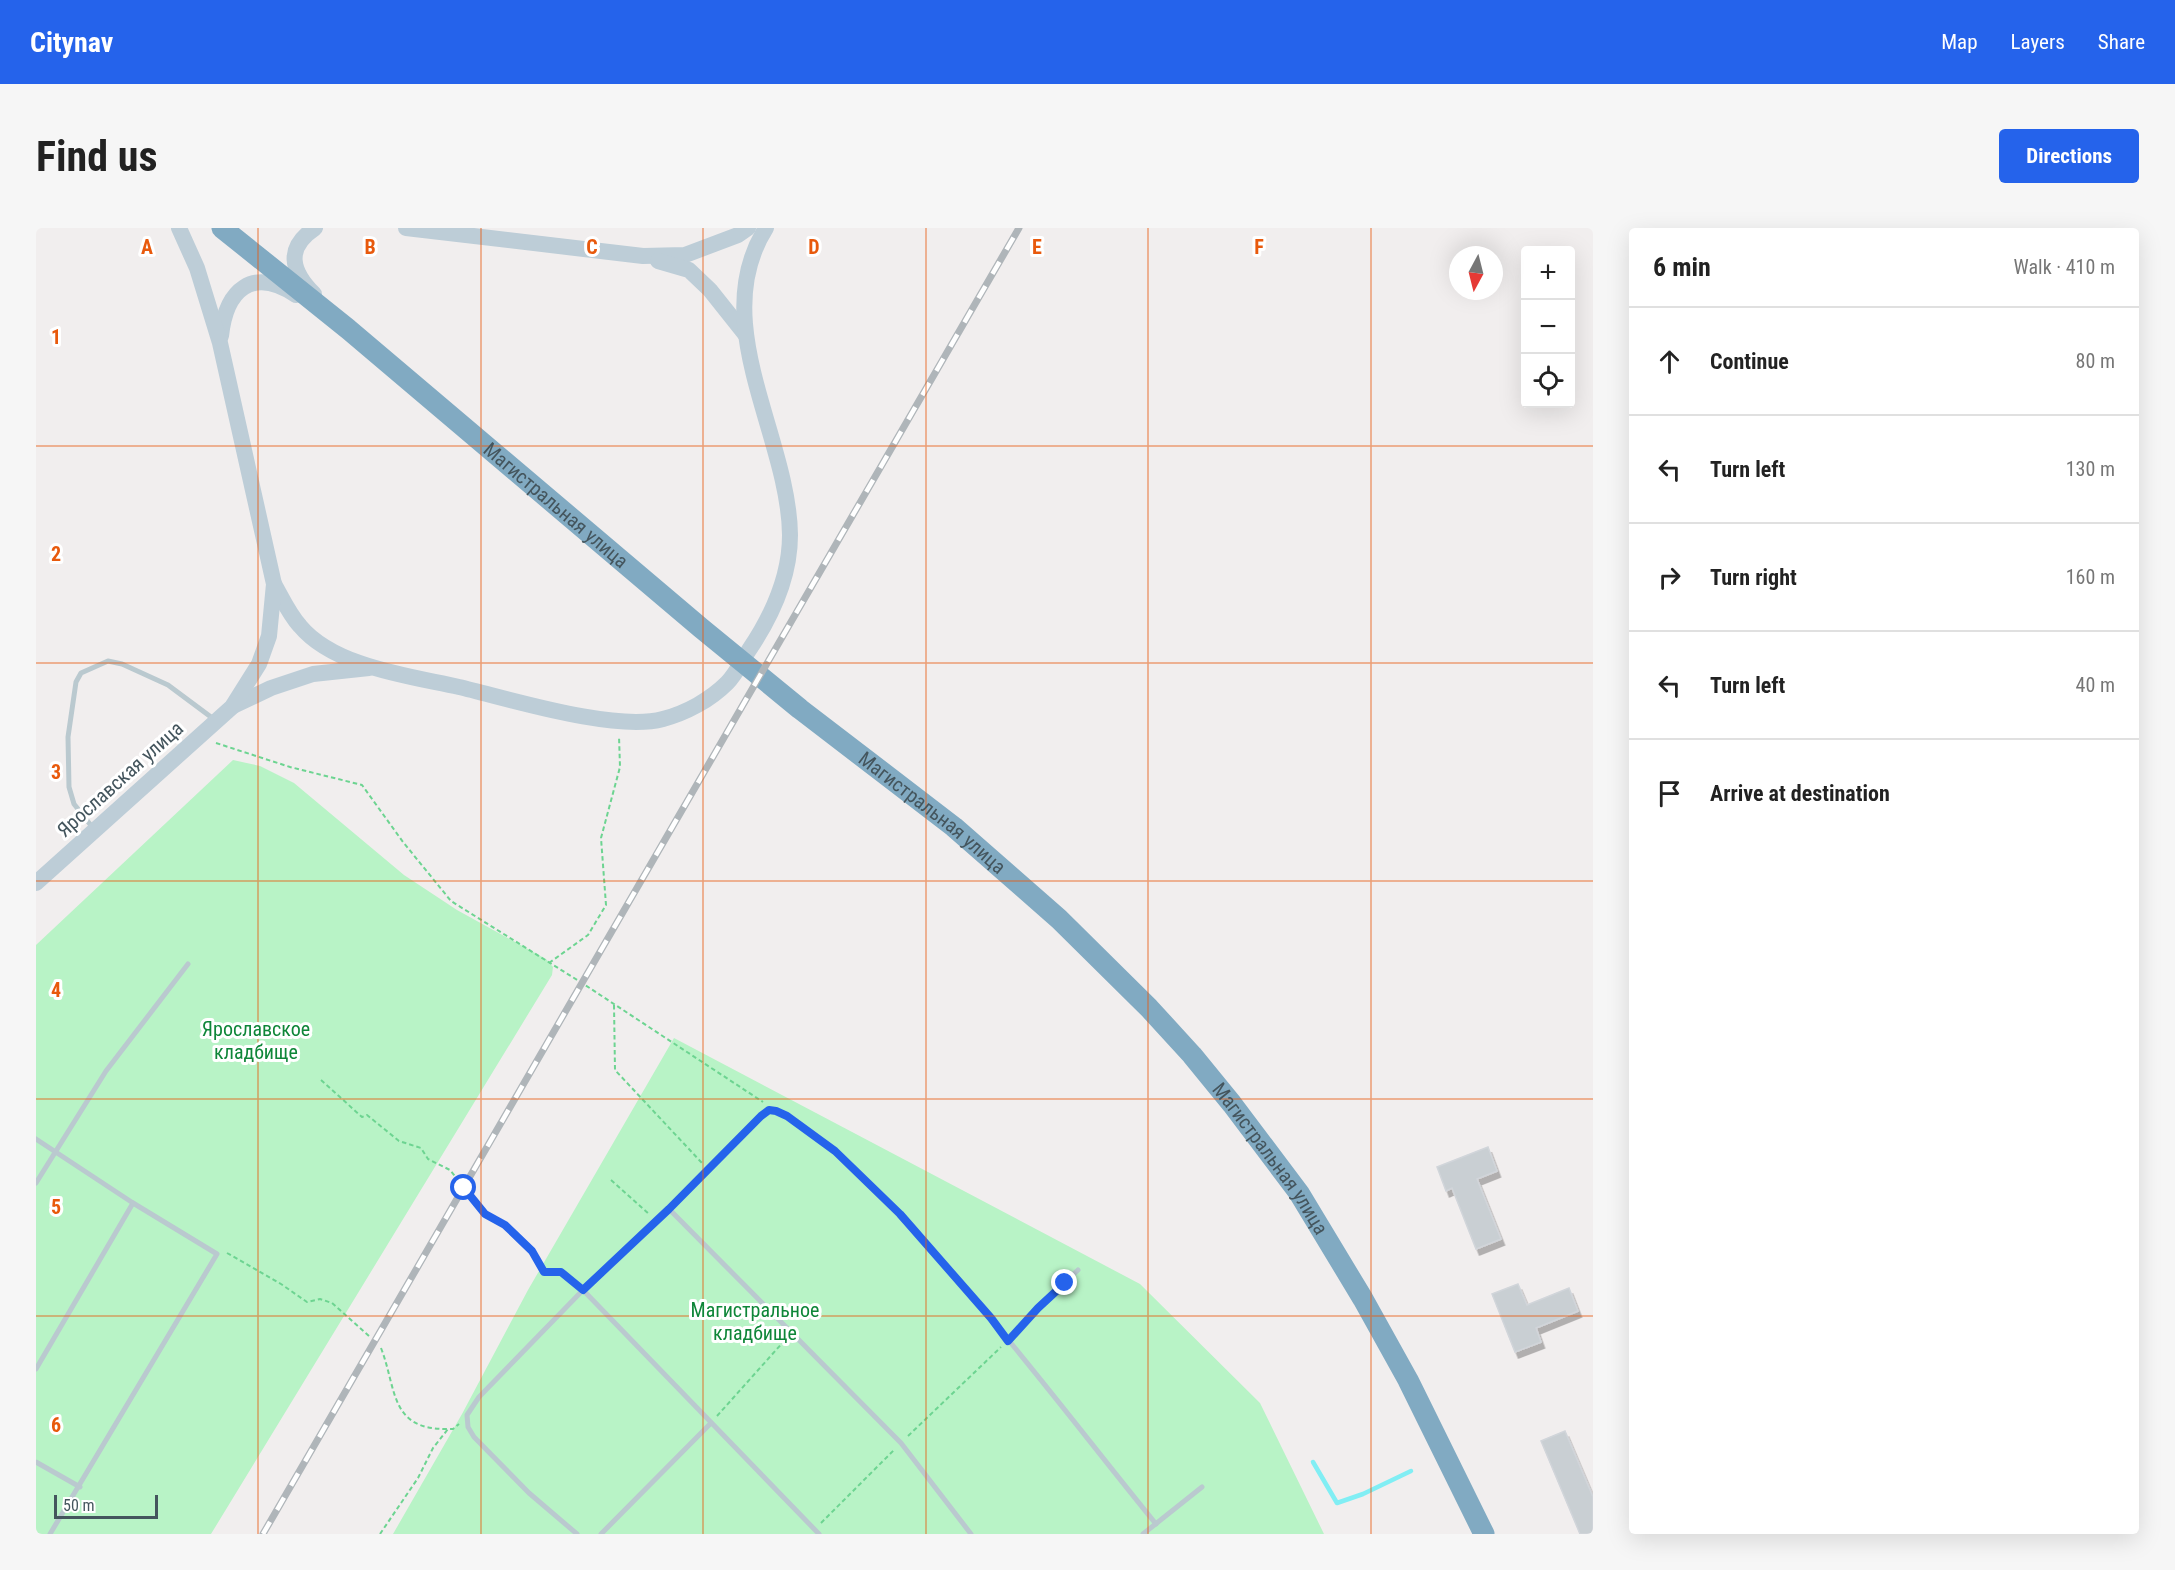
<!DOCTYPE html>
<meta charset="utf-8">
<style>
body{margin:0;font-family:"Roboto Condensed",sans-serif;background:#f6f6f6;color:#222}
.controls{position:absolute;right:18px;top:18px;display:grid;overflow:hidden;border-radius:6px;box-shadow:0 6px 24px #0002}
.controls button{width:54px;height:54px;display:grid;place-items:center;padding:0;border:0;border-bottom:2px solid #e0e0e0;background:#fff;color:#222;font:30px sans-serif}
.compass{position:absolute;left:1413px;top:18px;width:54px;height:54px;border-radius:50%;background:#fff;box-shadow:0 6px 24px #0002;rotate:187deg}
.scale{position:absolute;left:18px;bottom:15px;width:104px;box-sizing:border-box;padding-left:6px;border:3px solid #44555d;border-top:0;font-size:16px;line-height:21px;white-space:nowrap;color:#44555d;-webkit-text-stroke:4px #fff;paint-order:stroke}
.stop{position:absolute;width:18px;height:18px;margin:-14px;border:4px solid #2563eb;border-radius:50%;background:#fff}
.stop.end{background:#2563eb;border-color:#fff;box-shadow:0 2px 6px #0008}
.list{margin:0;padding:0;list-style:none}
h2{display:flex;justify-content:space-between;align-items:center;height:78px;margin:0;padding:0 24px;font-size:26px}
h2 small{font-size:20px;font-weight:400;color:#767676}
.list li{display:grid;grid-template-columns:39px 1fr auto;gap:18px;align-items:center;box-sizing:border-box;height:108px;padding:0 24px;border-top:2px solid #e0e0e0}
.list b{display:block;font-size:22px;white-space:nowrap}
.list em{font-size:20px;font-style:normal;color:#767676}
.icon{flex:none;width:33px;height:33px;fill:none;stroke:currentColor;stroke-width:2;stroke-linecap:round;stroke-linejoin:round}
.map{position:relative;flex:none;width:1557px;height:1306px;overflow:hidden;border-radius:6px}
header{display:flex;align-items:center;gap:36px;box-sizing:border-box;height:84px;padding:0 30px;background:#2563eb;color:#fff}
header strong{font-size:28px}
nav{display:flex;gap:33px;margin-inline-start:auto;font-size:21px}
.intro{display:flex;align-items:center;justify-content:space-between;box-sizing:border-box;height:144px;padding:0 36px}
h1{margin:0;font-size:42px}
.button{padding:15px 27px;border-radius:6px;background:#2563eb;color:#fff;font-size:21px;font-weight:700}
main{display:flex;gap:36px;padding:0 36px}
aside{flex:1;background:#fff;border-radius:6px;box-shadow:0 6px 24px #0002}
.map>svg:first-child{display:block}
</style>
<header>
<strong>Citynav</strong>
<nav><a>Map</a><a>Layers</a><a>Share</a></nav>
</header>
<div class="intro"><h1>Find us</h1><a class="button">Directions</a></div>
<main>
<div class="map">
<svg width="1557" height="1306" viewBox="0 0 1557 1306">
<defs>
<filter id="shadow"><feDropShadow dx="3.5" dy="6" stdDeviation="0" flood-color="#0004"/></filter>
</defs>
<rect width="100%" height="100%" fill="#f1eeee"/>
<g fill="#b8f3c6">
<path d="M197,532L224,538L258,555L368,647L421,682L510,731L517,739L516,747L175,1306H0V717Z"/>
<path d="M638,810L1104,1056L1224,1175L1288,1306H357L426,1186L492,1062Z"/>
</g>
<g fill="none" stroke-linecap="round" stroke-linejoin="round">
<path stroke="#81eef4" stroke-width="4.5" d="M1277,1234L1301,1275L1327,1266L1375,1243"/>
</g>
<g fill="#c9cfd3" stroke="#d1d5da" stroke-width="1.5" filter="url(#shadow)">
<path d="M1452,919L1461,943L1441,951L1465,1011L1440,1021L1416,960L1410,963L1401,939Z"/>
<path d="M1482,1056L1491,1077L1533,1060L1542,1083L1500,1100L1505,1114L1479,1124L1456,1066Z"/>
<path d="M1529,1203L1557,1269V1306H1544L1505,1213Z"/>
</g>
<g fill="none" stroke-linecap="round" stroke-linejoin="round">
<g stroke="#6dd491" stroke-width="2" stroke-dasharray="4.5 3" stroke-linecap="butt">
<path d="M180,515L254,539L326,557L367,614L415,673L546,755L727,874"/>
<path d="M513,735L552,707L570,677L565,610L584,539L583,508"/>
<path d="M578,777L579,842L666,935"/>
<path d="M285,852L326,889L331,887L363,913L385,920L392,931L414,942L449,986L469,997L496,1023L508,1044H525L540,1057"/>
<path d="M575,952L614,987"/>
<path d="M191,1025L245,1056L271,1074L284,1071L296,1075L334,1109"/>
<path d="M345,1120C361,1161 353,1202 412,1201"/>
<path d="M681,1188L749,1112"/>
<path d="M872,1208L965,1119"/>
<path d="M785,1295L859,1221"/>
<path d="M344,1306L382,1250L397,1220L412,1201H417L423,1196"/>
</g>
<g stroke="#bac9cf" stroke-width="5">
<path d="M57,600L38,576L33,559L32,509L40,454L45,445L72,433L86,436L132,457L179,492"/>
<path d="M0,911L97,975L0,1141"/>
<path d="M0,955L70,843L152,736"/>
<path d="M633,981L865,1215L935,1306"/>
<path d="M547,1062L783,1306"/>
<path d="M972,1113L1001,1080L1042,1042"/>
<path d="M0,1234L44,1259"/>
<path d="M14,1306L181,1026L97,975"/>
<path d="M541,1306L493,1265L438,1209L432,1199L431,1187L443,1169L547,1062L633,981L725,888C730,884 734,881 741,883C763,890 806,930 823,947C932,1052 1024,1178 1120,1296"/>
<path d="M565,1306L675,1195"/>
<path d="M1107,1306L1166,1259"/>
</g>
<g stroke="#bdcdd7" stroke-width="16">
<path d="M370,0L607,28L649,27L702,7L712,0"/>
<path d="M622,33L653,42L674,62L709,106"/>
<path d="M278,66C255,43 249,20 279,0"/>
<path d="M185,108C190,62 216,38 260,67"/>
<path d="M238,356C246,370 253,386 264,398C298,439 374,448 423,459C474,471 579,504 627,491C650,485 674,472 691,455C700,446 706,433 713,422C736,388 754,350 754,307C753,208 670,95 730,0"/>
<path d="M197,478L235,460L277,446L333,440"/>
<path d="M0,655L196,479L223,436L233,408L238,356L184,115L161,40L143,0"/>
</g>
<path stroke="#81aac2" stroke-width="21" id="s1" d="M186,0L312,101L665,400L764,481L918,599L1023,691L1113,780L1156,827L1196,876L1263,965L1327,1071L1372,1152L1448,1306"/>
<defs>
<path id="rail" d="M227,1306L983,0"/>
</defs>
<use href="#rail" stroke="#afb5b9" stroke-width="7"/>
<use href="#rail" stroke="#fff" stroke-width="4.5" stroke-dasharray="14" stroke-linecap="butt"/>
</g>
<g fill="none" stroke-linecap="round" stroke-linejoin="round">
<path stroke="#2563eb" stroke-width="8" d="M428,960L449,986L469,997L496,1023L508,1044H525L547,1062L633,981L725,888L733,882L740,883L751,888L799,923L864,986L955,1090L972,1113L1002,1080L1029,1055"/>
</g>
<path fill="none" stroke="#e8590c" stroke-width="1.5" stroke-opacity="0.55" d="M222,0V1306M445,0V1306M667,0V1306M890,0V1306M1112,0V1306M1335,0V1306M0,218H1557M0,435H1557M0,653H1557M0,871H1557M0,1088H1557"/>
<g text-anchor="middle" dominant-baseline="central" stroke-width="6" stroke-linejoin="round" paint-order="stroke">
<g font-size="20" fill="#44555d" stroke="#fff">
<text stroke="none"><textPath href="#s1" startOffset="434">Магистральная улица</textPath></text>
<text transform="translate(84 551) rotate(-42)">Ярославская улица</text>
<text stroke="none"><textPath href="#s1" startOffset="920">Магистральная улица</textPath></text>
<text stroke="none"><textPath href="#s1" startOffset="1406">Магистральная улица</textPath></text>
</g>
<g font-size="20" fill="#0e8638" stroke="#fff">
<text x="220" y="801">Ярославское<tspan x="220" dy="23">кладбище</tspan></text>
<text x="719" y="1082">Магистральное<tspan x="719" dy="23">кладбище</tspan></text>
</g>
</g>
<g font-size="20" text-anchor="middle" font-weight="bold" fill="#e8590c" stroke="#fff" stroke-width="6" stroke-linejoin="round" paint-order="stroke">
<text x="111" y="26">A</text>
<text x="334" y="26">B</text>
<text x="556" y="26">C</text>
<text x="778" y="26">D</text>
<text x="1001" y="26">E</text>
<text x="1223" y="26">F</text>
<text x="20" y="116">1</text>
<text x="20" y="333">2</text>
<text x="20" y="551">3</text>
<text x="20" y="769">4</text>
<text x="20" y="986">5</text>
<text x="20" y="1204">6</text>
</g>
</svg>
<div class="controls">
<button>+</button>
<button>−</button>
<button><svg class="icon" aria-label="locate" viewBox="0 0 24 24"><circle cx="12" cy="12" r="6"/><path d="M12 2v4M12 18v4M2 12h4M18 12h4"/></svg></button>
</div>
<svg class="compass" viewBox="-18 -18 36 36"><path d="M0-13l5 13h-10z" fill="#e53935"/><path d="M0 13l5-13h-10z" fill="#767676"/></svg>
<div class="scale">50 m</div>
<div class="stop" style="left:428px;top:960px"></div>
<div class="stop end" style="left:1029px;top:1055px"></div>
</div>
<aside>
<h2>6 min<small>Walk · 410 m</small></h2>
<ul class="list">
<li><svg class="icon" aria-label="ahead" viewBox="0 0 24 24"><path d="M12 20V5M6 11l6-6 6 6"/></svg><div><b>Continue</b></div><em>80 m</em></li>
<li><svg class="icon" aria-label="left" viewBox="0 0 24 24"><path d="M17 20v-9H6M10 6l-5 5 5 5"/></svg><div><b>Turn left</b></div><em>130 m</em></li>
<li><svg class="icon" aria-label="right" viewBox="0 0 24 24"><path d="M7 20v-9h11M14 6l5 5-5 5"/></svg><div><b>Turn right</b></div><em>160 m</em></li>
<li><svg class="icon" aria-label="left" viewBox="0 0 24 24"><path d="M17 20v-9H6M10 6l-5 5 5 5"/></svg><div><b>Turn left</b></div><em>40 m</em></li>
<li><svg class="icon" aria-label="arrive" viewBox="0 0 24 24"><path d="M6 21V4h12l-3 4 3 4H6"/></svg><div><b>Arrive at destination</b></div></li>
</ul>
</aside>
</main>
